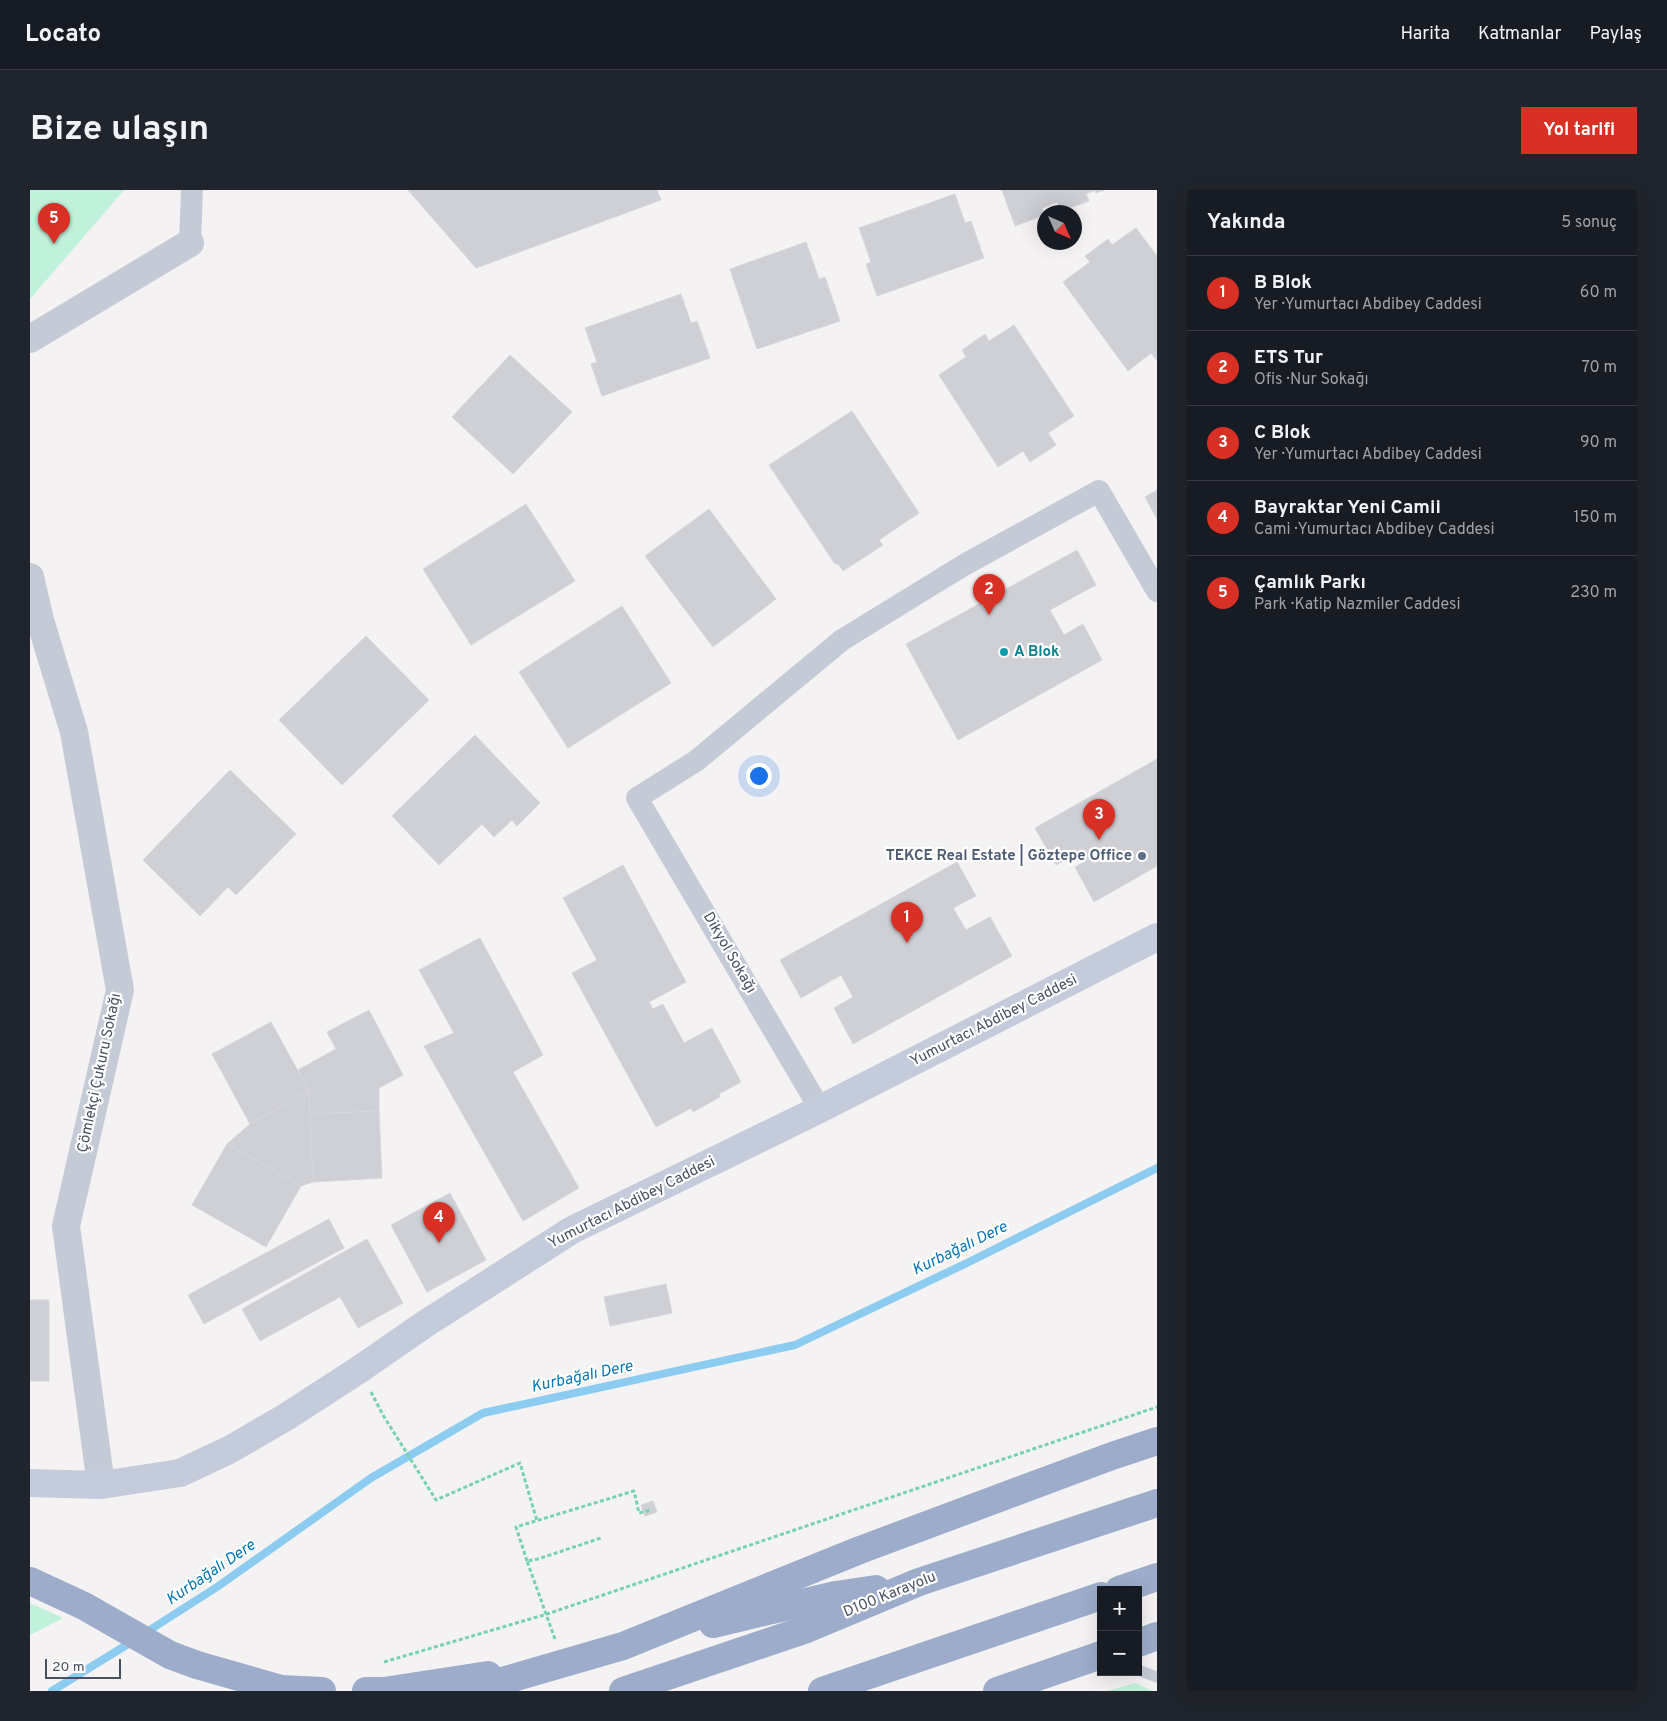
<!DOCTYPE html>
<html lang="tr">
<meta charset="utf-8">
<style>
body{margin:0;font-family:Overpass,sans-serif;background:#20242c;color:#f1f3f6}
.controls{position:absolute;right:15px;bottom:15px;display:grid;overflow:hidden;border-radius:0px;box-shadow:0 5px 20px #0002}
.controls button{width:45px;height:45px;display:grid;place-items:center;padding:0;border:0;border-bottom:1px solid #363941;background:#171b24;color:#f1f3f6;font:25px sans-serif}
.compass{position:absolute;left:1007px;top:15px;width:45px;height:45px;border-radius:50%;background:#171b24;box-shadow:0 5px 20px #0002;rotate:135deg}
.scale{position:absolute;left:15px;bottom:12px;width:76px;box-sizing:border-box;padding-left:5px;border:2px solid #485160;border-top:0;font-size:14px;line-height:18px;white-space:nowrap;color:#485160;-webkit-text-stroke:4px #fff;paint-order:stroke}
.you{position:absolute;left:728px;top:585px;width:18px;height:18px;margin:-12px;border:4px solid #fff;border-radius:50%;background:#1a73e8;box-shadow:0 0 0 8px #1a73e833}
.badge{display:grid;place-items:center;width:32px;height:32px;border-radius:50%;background:#d93025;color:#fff;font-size:16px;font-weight:700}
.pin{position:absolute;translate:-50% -41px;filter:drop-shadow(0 1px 2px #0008)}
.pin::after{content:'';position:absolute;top:26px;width:18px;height:15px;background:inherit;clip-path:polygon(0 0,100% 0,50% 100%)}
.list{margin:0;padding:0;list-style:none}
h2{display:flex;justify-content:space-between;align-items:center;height:65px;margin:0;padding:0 20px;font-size:21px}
h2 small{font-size:16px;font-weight:400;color:#9ea1a6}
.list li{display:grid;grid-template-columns:32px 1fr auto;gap:15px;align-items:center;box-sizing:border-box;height:75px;padding:0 20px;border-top:1px solid #363941}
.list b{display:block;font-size:19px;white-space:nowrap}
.list p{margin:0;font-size:16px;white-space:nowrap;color:#9ea1a6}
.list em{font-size:16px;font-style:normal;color:#9ea1a6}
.map{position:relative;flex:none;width:1127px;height:1501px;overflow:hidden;border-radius:0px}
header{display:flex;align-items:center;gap:30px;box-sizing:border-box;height:70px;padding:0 25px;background:#171b24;border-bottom:1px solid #363941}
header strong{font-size:24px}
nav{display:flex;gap:28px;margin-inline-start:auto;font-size:18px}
.intro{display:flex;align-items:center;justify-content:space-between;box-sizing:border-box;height:120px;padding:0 30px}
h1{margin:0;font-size:35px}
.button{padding:12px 22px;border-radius:0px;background:#d93025;color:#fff;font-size:18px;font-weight:700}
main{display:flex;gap:30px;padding:0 30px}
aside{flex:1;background:#171b24;border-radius:0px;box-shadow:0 5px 20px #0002}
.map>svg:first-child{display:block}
</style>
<header>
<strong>Locato</strong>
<nav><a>Harita</a><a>Katmanlar</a><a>Paylaş</a></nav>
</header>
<div class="intro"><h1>Bize ulaşın</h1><a class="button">Yol tarifi</a></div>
<main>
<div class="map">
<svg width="1127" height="1501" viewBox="0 0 1127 1501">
<rect width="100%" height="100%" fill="#f4f2f2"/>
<g fill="#c0f2db">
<path d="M0,0H94L0,109Z"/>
<path d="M0,1413L33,1428L0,1445Z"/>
<path d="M1105,1493L1123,1501H1077Z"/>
</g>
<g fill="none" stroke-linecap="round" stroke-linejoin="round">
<g stroke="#8cccf0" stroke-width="8">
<path d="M115,1443L187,1397L341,1288L453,1223L765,1155L939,1072L1127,978"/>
<path d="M22,1501L103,1451"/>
</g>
</g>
<g fill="#ced0d6" stroke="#d6d7dd">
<path d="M378,0H627L631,10L446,78Z"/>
<path d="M972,0H1074L1066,3L1065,0L1056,4L1059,11L1031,21L1027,12L1012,18L1014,25L985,36Z"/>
<path d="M925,4L935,33L941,31L954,68L847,106L836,74L841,72L829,38Z"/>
<path d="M1106,38L1127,66V171L1121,163L1098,181L1033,92L1060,72L1055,66L1078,49L1082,55Z"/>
<path d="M776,52L789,89L795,87L810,131L727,159L700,79Z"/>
<path d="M651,104L661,133L667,131L680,168L572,206L561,174L567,172L555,138Z"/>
<path d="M984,135L1044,226L1018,243L1026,255L1000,272L993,261L968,277L909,185L936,167L932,160L955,144L959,151Z"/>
<path d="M480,165L542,222L483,284L422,227Z"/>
<path d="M822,221L889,323L849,350L853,355L813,381L808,374H805L739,275Z"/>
<path d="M1127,300V329L1115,307Z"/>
<path d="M496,314L545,391L441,455L393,379Z"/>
<path d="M679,319L746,409L683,457L615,366Z"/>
<path d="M1047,360L1066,395L1020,420L1034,445L1053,434L1072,470L928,550L876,454Z"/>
<path d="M592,416L641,493L538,558L489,482Z"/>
<path d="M336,446L399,510L312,595L249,530Z"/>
<path d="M445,545L510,613L487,636L482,630L464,647L452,634L409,675L362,626Z"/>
<path d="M1127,569V676L1064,712L1045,677L1056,671L1051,661L1026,675L1005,638Z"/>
<path d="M200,580L266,644L206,705L198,697L170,726L113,670Z"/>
<path d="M927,672L946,706L923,718L936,740L960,727L982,766L823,854L804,818L823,807L811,785L771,808L750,770Z"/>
<path d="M593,675L656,792L619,812L623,819L633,814L654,853L682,838L711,892L689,904L690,907L663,922L661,918L626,937L542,783L567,770L533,708Z"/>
<path d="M450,748L513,865L483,882L549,998L493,1031L394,856L424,843L389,780Z"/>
<path d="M339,820L373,885L349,898V921L280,924L279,901L268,880L306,859L297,842Z"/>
<path d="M241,832L279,901L220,934L182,864Z"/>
<path d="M279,901L283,992L271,996L197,954L220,934Z"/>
<path d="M349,921L352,988L283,992L280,924Z"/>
<path d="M197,954L271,996L236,1057L162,1015Z"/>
<path d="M420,1003L456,1070L397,1102L361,1035Z"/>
<path d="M299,1029L314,1058L174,1134L158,1105Z"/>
<path d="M337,1049L373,1113L328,1138L310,1107L230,1151L212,1119Z"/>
<path d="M636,1094L642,1123L580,1136L574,1107Z"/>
<rect x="0" y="1110" width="19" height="81"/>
<path d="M623,1311L627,1322L615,1326L611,1315Z"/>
</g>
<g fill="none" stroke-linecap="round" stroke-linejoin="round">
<g stroke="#76d2b2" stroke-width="3" stroke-dasharray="4 2.5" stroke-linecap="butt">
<path d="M341,1202L353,1225L406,1310L490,1273L507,1331"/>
<path d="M497,1371L486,1337L604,1301L609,1323L620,1320"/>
<path d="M525,1449L497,1371L508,1369L571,1348"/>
<path d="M354,1472L517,1424L1127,1217"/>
</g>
<path stroke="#c5cbd6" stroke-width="11" d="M1108,1480L1127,1487"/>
<g stroke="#c5cbd6" stroke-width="22">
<path d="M160,53L162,0"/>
<path d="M790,919L607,608L666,571L812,450L934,375L1069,301L1127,401"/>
</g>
<g stroke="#c5cbd6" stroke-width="28">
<path d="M0,149L160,53"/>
<path d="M0,387L10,430L44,542L90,800L36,1036L71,1295"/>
</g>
<path stroke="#c4cbdb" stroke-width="28" d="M0,1293L71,1295L150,1283L199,1260L256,1227L330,1179L395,1134L542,1040L790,919L1127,747"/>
<g stroke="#9cacca" stroke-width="28">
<path d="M0,1391L54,1416L140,1465L167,1475L251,1499L292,1501"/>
<path d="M1089,1400L1127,1387"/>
<path d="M683,1434L806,1405L846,1399"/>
<path d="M1108,1453L1127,1446"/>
<path d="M336,1501H354L458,1485"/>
<path d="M438,1501L593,1456L830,1360L1082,1266L1127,1251"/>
<path d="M593,1501L774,1440L889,1392L1127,1313"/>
<path d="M792,1501L1071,1406"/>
<path d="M967,1501L1071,1465"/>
</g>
</g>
<circle fill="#0f9aa8" stroke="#fff" stroke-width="2" cx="974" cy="462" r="5"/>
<circle fill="#5c6f8a" stroke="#fff" stroke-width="2" cx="1112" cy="666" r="5"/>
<g text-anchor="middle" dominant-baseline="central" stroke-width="4.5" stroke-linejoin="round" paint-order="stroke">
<g font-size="15" font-weight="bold" fill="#0d838f" stroke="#fff" text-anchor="start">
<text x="984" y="462">A Blok</text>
</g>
<g font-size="15" font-weight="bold" fill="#4e5e75" stroke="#fff" text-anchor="end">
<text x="1102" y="666">TEKCE Real Estate | Göztepe Office</text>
</g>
<g font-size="15" fill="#485160" stroke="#fff">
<text transform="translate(699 763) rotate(60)">Dikyol Sokağı</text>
<text transform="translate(964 831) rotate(-27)">Yumurtacı Abdibey Caddesi</text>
<text transform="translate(70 883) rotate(-78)">Çömlekçi Çukuru Sokağı</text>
<text transform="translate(602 1013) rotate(-27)">Yumurtacı Abdibey Caddesi</text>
<text transform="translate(860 1405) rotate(-22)">D100 Karayolu</text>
</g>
<g font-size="16" font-style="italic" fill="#0776b5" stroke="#fff">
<text transform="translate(930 1059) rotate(-26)">Kurbağalı Dere</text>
<text transform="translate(552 1187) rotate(-12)">Kurbağalı Dere</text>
<text transform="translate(181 1383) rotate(-34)">Kurbağalı Dere</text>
</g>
</g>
</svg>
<div class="controls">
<button>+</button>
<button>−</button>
</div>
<svg class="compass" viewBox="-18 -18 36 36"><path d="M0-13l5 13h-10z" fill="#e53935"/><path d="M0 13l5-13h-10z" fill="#9ea1a6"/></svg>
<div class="scale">20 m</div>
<div class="you"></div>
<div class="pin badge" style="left:877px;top:753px">1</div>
<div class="pin badge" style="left:959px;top:425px">2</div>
<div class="pin badge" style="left:1069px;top:650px">3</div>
<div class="pin badge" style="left:409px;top:1053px">4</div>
<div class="pin badge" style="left:24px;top:54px">5</div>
</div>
<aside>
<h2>Yakında<small>5 sonuç</small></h2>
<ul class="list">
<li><span class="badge">1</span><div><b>B Blok</b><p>Yer · Yumurtacı Abdibey Caddesi</p></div><em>60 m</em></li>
<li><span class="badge">2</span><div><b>ETS Tur</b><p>Ofis · Nur Sokağı</p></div><em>70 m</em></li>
<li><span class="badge">3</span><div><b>C Blok</b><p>Yer · Yumurtacı Abdibey Caddesi</p></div><em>90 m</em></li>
<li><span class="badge">4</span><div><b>Bayraktar Yeni Camii</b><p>Cami · Yumurtacı Abdibey Caddesi</p></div><em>150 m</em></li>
<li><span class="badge">5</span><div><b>Çamlık Parkı</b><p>Park · Katip Nazmiler Caddesi</p></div><em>230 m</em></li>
</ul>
</aside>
</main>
